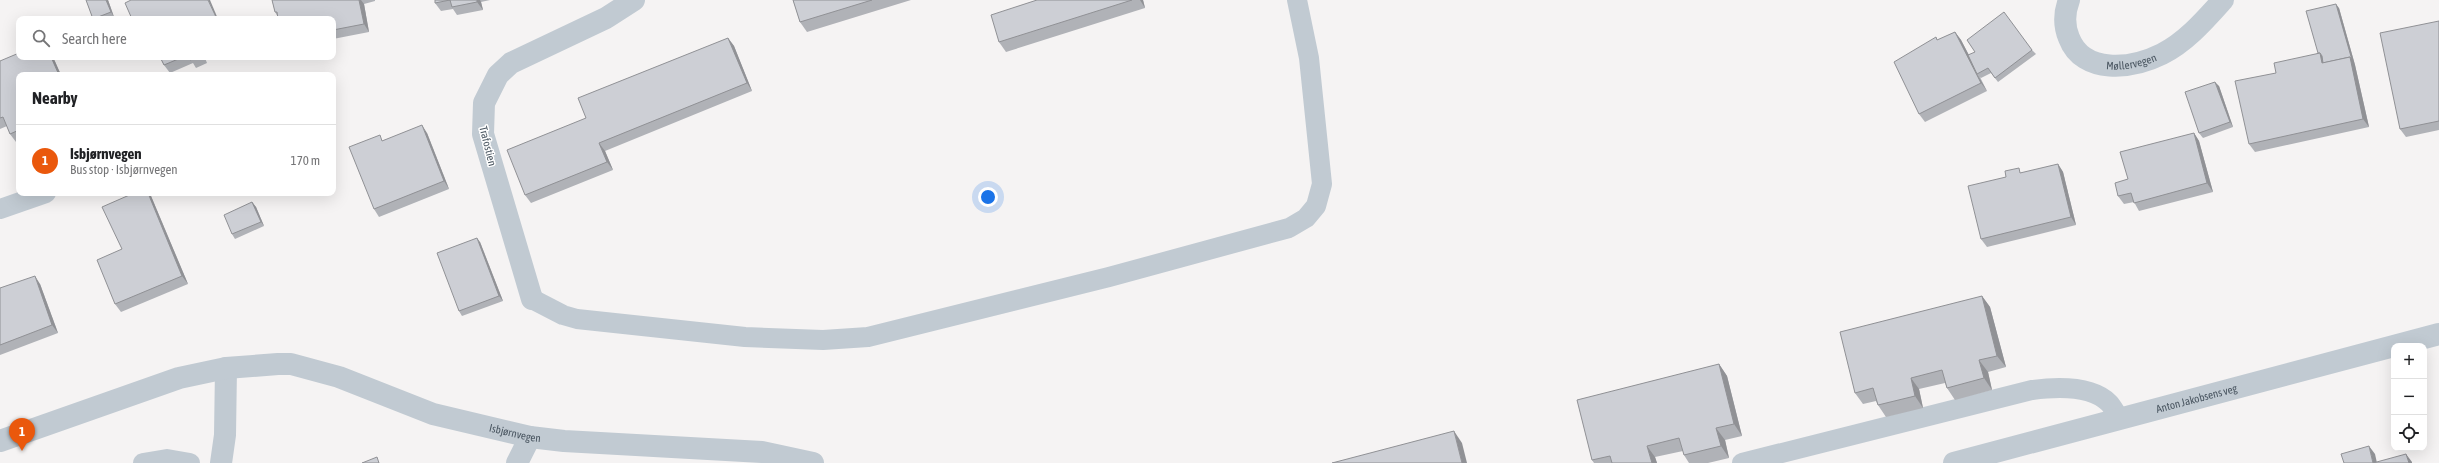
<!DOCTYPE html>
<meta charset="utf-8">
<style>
body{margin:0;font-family:"Asap Condensed",sans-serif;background:#f6f6f6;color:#202124}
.controls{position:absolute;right:12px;bottom:12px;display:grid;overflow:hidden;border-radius:8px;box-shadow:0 4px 16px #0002}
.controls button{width:36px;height:36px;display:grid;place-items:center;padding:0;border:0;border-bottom:1px solid #e0e0e0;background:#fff;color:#202124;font:20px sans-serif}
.you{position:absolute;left:988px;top:197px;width:14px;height:14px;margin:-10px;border:3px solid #fff;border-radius:50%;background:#1a73e8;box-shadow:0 0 0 6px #1a73e833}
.badge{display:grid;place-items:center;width:26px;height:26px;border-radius:50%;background:#ea580c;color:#fff;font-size:13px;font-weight:700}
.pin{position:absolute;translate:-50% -33px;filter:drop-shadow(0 1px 2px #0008)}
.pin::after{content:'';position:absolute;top:21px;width:14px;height:12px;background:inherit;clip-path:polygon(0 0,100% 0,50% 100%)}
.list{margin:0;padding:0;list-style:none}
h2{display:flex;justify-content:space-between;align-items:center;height:52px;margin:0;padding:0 16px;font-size:17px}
h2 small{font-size:13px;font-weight:400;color:#757577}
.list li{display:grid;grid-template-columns:26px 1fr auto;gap:12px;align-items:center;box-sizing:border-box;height:72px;padding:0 16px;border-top:1px solid #e0e0e0}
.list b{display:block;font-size:15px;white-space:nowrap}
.list p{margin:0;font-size:13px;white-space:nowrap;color:#757577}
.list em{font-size:13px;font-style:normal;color:#757577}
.icon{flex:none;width:22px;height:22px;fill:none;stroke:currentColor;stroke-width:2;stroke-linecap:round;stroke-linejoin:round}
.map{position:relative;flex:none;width:2439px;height:463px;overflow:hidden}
.search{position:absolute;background:#fff;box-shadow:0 4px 16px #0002;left:16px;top:16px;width:320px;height:44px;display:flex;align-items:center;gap:10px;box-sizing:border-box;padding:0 14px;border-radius:8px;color:#757577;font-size:15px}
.panel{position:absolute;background:#fff;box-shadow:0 4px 16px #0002;left:16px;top:72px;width:320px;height:124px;border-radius:8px}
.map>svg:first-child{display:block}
</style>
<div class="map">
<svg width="2439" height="463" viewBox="0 0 2439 463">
<rect width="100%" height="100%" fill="#f5f3f3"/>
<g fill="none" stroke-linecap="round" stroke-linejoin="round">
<g stroke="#c1cad2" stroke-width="20">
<path d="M0,209L46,193"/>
<path d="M532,299L563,315L577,319L745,337L823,340L868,337L1109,277L1289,228L1306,218L1316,206L1322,184L1309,58L1297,0"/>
<path d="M143,463L167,459L190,463"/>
<path d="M1742,463L2032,390C2055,387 2091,385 2109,403C2113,407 2116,414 2120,419"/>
</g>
<g stroke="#c1cad2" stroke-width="22">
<path id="s1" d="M2069,0C2064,13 2064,26 2069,38C2083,75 2132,69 2162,54C2186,42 2205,20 2223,0"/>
<path d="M532,299L483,134L484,103L498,75L511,63L606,18L634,0"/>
<path d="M221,463L225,435L226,368"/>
<path d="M517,463L530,437"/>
</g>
<g stroke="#c1cad2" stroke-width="22">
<path id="s2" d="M0,441L179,378L226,368L278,364H291L339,377L433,414L530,437L564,441L762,452L813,463"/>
<path id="s3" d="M1954,463L2439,334"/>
</g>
</g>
<g fill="#b0b2b7">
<path d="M86,0H108L114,17L108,19H93Z"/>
<path d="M272,0H375V1L364,4L369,32L333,39V19L278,17L275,12Z"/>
<path d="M435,0H490L481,2L483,10L457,15L453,9L441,11L435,3Z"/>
<path d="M793,0H911L807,32L800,22Z"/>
<path d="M1037,0H1143L1145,8L1006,52L999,42Z"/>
<path d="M2339,8L2355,65L2369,127L2255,152L2249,144L2276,73L2318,53Z"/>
<path d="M2439,21V130L2406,137L2400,129Z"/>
<path d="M1955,32L1961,40L1969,55L2032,50L2036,54L1998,82L1991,73L1981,78L1980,77L1987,91L1925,122L1919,114L1938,40Z"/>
<path d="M728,38L734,46L752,91L605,151L613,170L531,203L525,195L586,118Z"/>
<path d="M19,57H53L61,75H19V140L16,142L10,134L7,126L0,129V61Z"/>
<path d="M160,57H207L205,58L207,63L196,68L193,63L170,73L164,65Z"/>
<path d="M2219,86L2233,127L2203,138L2199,133Z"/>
<path d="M427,133L449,189L379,217L374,209L384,140Z"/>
<path d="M2194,133L2199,141L2213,192L2139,211L2134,202L2124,204L2118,196L2128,179Z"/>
<path d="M2058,164L2063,172L2076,225L1987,247L1981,239L2023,173Z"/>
<path d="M248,193H258L251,196Z"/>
<path d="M151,196L188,284L121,312L115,304L122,249Z"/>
<path d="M252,202L256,207L264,226L235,239L232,234Z"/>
<path d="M480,242L503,301L462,316L459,311Z"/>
<path d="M40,284L58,333L0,355V288Z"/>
<path d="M1982,296L1990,307L2006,367L1988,372L1992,390L1955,400L1947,388L1945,383L1919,389L1923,408L1886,417L1878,405L1876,401L1863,404L1855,393Z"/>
<path d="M1719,364L1727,376L1742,436L1725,440L1729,458L1708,463H1689L1684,455L1683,451L1655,457L1657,463H1594L1592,460Z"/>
</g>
<g fill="#909195">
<path d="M106,0H108L114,17L111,12Z"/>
<path d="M208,0H210L218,19H217L216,17Z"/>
<path d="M359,0H361L364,4L369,32L364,24Z"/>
<path d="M477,0H480L481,2L483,10L477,2Z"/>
<path d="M1140,0H1143L1145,8Z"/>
<path d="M2336,4L2339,8L2355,65L2369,127L2363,119Z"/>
<path d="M1955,32L1961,40L1978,73L1977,74L1987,91L1981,83Z"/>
<path d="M728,38L734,46L752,91L747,83Z"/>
<path d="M2320,53L2325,61L2326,66L2322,63Z"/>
<path d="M51,57H53L61,75H59Z"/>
<path d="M2215,82L2219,86L2233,127L2230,122Z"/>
<path d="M422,125L427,133L449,189L444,181Z"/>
<path d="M2194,133L2199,141L2213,192L2207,183Z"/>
<path d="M599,143L605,151L613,170L607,162Z"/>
<path d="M2058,164L2063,172L2076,225L2071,217Z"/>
<path d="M148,193H149L151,196L188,284L182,276Z"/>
<path d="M252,202L256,207L264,226L261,222Z"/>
<path d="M477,238L480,242L503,301L499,296Z"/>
<path d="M35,276L40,284L58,333L52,325Z"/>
<path d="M1982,296L1990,307L2006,367L1997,356Z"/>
<path d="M1979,360L1988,372L1992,390L1984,378Z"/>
<path d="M1719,364L1727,376L1742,436L1734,424Z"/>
<path d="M1911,378L1919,389L1923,408L1915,396Z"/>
<path d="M1716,428L1725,440L1729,458L1721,446Z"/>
<path d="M1454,431L1462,443L1467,463H1462Z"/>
<path d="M1647,446L1655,457L1657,463H1652Z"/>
<path d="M2369,446L2375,454L2377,463H2373Z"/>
<path d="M2406,454L2412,462V463H2409Z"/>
</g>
<g fill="#cdcfd5" stroke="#909195">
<path d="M86,0H106L111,12L93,19Z"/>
<path d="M131,0H208L216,17L212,19H132L125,3Z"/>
<path d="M272,0H359L364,24L333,30V19H278L277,12H275Z"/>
<path d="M435,0H450L435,3Z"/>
<path d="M450,0H477V2L452,7Z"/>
<path d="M793,0H872L800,22Z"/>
<path d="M1037,0H1132L999,42L991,15Z"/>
<path d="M2336,4L2352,60L2350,57L2323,63L2322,56L2320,53H2318L2306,11Z"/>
<path d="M2004,12L2032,50L1995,78L1988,68L1977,74L1968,55L1975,52L1967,40Z"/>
<path d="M2439,21V121L2400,129L2380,33Z"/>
<path d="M1955,32L1981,83L1919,114L1894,62L1936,37L1937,40Z"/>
<path d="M728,38L747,83L599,143L607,162L525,195L507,150L586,118L578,98Z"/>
<path d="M19,53V57H51L59,75H19V130L10,134L3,117L0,118V61Z"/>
<path d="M2320,53L2322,63L2350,57L2363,119L2249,144L2235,81L2276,73L2274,63Z"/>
<path d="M160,57H183L164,65Z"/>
<path d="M189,57H197L190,60Z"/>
<path d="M2215,82L2230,122L2199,133L2185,92Z"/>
<path d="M422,125L444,181L374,209L349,147L380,135L382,141Z"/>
<path d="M2194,133L2207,183L2134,203L2131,193L2118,196L2115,183L2128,179L2120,152Z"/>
<path d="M2058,164L2071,217L1981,239L1968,186L2006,177L2005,171L2019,168L2020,173Z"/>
<path d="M134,193H148L182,276L115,304L97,260L122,249L102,207Z"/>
<path d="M252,202L261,222L232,234L224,215Z"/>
<path d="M477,238L499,296L459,311L437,253Z"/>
<path d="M35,276L52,325L0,345V288Z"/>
<path d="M1982,296L1997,356L1979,360L1984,378L1947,388L1942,370L1911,378L1915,396L1878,405L1873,388L1855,393L1840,332Z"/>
<path d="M1719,364L1734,424L1716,428L1721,446L1684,455L1679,438L1647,446L1652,463H1612L1610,456L1592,460L1577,400Z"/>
<path d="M1454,431L1462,463H1332Z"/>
<path d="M2369,446L2373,463L2406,454L2409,463H2344L2341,454Z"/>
<path d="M377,457L379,463H362Z"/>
</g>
<g text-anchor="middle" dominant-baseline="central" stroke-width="3" stroke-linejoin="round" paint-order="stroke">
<g font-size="11" fill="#4a5661" stroke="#fff">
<text stroke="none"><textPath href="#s1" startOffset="113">Møllervegen</textPath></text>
<text transform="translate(488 146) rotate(76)">Trafostien</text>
<text stroke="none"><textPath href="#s3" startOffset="251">Anton Jakobsens veg</textPath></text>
<text stroke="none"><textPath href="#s2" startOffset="538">Isbjørnvegen</textPath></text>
</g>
</g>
</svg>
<div class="controls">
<button>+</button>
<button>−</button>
<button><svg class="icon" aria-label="locate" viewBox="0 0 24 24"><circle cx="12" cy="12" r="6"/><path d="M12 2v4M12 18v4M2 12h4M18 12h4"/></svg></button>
</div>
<div class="you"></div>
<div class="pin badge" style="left:22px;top:451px">1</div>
<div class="search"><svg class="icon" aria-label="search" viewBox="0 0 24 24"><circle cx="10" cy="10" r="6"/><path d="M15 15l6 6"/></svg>Search here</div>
<section class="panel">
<h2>Nearby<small></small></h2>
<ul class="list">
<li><span class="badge">1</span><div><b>Isbjørnvegen</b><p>Bus stop · Isbjørnvegen</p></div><em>170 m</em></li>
</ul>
</section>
</div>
